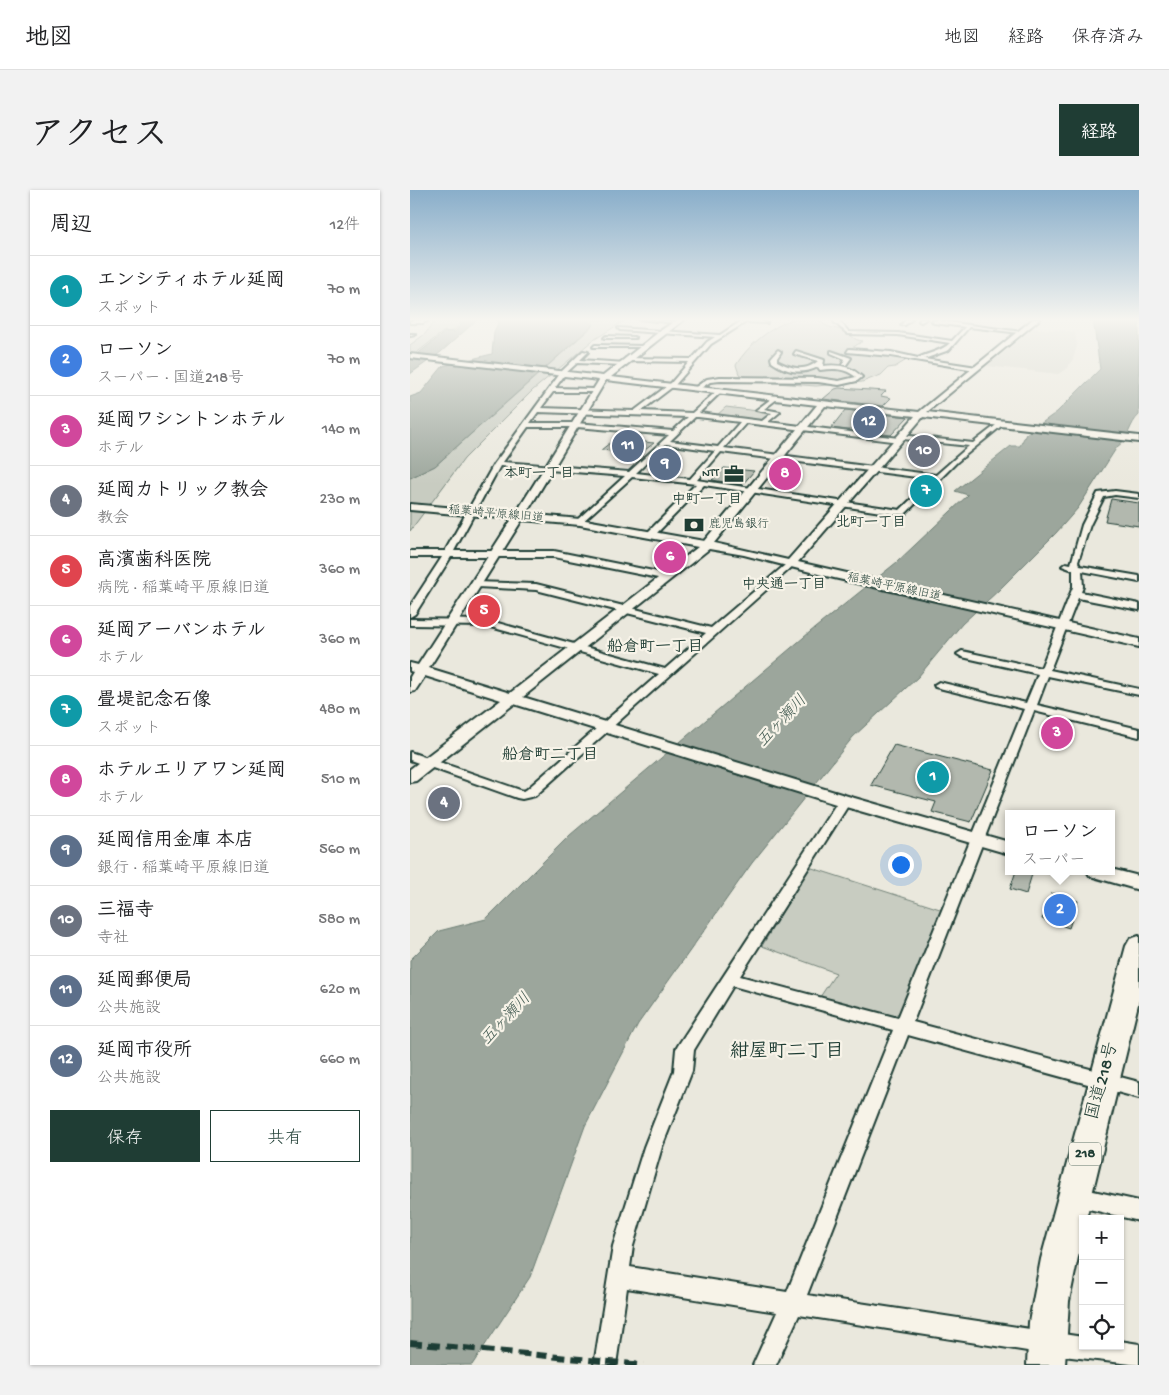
<!DOCTYPE html>
<html lang="ja">
<meta charset="utf-8">
<style>
body{margin:0;font-family:"Gochi Hand","Klee One",sans-serif;background:#f2f2f2;color:#202124}
.controls{position:absolute;right:15px;bottom:15px;display:grid;overflow:hidden;border-radius:0px;box-shadow:0 1px 4px #0004}
.controls button{width:45px;height:45px;display:grid;place-items:center;padding:0;border:0;border-bottom:1px solid #e0e0e0;background:#fff;color:#202124;font:25px sans-serif}
.you{position:absolute;left:490px;top:674px;width:18px;height:18px;margin:-12px;border:4px solid #fff;border-radius:50%;background:#1a73e8;box-shadow:0 0 0 8px #1a73e833}
.badge{display:grid;place-items:center;width:32px;height:32px;border-radius:50%;background:#1f3d34;color:#fff;font-size:16px;font-weight:700}
.pin{position:absolute;translate:-50% -50%;border:2px solid #fff;box-shadow:0 1px 5px #0006}
.popup{position:absolute;left:595px;top:620px;width:110px;height:65px;box-sizing:border-box;display:grid;place-content:center;border-radius:0px;background:#fff;filter:drop-shadow(0 1px 4px #0005);font-size:16px;white-space:nowrap;color:#757577}
.popup b{font-size:19px;color:#202124}
.popup::after{content:'';position:absolute;left:50%;top:100%;margin-left:-10px;border:10px solid transparent;border-top-color:#fff}
.list{margin:0;padding:0;list-style:none}
h2{display:flex;justify-content:space-between;align-items:center;height:65px;margin:0;padding:0 20px;font-size:21px}
h2 small{font-size:16px;font-weight:400;color:#757577}
.list li{display:grid;grid-template-columns:32px 1fr auto;gap:15px;align-items:center;box-sizing:border-box;height:70px;padding:0 20px;border-top:1px solid #e0e0e0}
.list b{display:block;font-size:19px;white-space:nowrap}
.list p{margin:0;font-size:16px;white-space:nowrap;color:#757577}
.list em{font-size:16px;font-style:normal;color:#757577}
.actions{display:flex;gap:10px;padding:15px 20px}
.actions a{flex:1;padding:11px 0;border:1px solid #1f3d34;border-radius:0px;text-align:center;font-size:18px;color:#1f3d34}
.actions .main{background:#1f3d34;color:#fff}
.icon{flex:none;width:28px;height:28px;fill:none;stroke:currentColor;stroke-width:2;stroke-linecap:round;stroke-linejoin:round}
.map{position:relative;flex:none;width:729px;height:1175px;overflow:hidden;border-radius:0px}
header{display:flex;align-items:center;gap:30px;box-sizing:border-box;height:70px;padding:0 25px;background:#fff;border-bottom:1px solid #e0e0e0}
header strong{font-size:24px}
nav{display:flex;gap:28px;margin-inline-start:auto;font-size:18px}
.intro{display:flex;align-items:center;justify-content:space-between;box-sizing:border-box;height:120px;padding:0 30px}
h1{margin:0;font-size:35px}
.button{padding:12px 22px;border-radius:0px;background:#1f3d34;color:#fff;font-size:18px;font-weight:700}
main{display:flex;gap:30px;padding:0 30px}
aside{flex:1;background:#fff;border-radius:0px;box-shadow:0 1px 4px #0004}
.map>svg:first-child{display:block}
</style>
<header>
<strong>地図</strong>
<nav><a>地図</a><a>経路</a><a>保存済み</a></nav>
</header>
<div class="intro"><h1>アクセス</h1><a class="button">経路</a></div>
<main>
<aside>
<h2>周辺<small>12件</small></h2>
<ul class="list">
<li><span class="badge" style="background:#0f9aa8">1</span><div><b>エンシティホテル延岡</b><p>スポット</p></div><em>70 m</em></li>
<li><span class="badge" style="background:#3f7fe0">2</span><div><b>ローソン</b><p>スーパー · 国道218号</p></div><em>70 m</em></li>
<li><span class="badge" style="background:#d1479c">3</span><div><b>延岡ワシントンホテル</b><p>ホテル</p></div><em>140 m</em></li>
<li><span class="badge" style="background:#6b7280">4</span><div><b>延岡カトリック教会</b><p>教会</p></div><em>230 m</em></li>
<li><span class="badge" style="background:#e0444e">5</span><div><b>高濱歯科医院</b><p>病院 · 稲葉崎平原線旧道</p></div><em>360 m</em></li>
<li><span class="badge" style="background:#d1479c">6</span><div><b>延岡アーバンホテル</b><p>ホテル</p></div><em>360 m</em></li>
<li><span class="badge" style="background:#0f9aa8">7</span><div><b>畳堤記念石像</b><p>スポット</p></div><em>480 m</em></li>
<li><span class="badge" style="background:#d1479c">8</span><div><b>ホテルエリアワン延岡</b><p>ホテル</p></div><em>510 m</em></li>
<li><span class="badge" style="background:#5c6f8a">9</span><div><b>延岡信用金庫 本店</b><p>銀行 · 稲葉崎平原線旧道</p></div><em>560 m</em></li>
<li><span class="badge" style="background:#6b7280">10</span><div><b>三福寺</b><p>寺社</p></div><em>580 m</em></li>
<li><span class="badge" style="background:#5c6f8a">11</span><div><b>延岡郵便局</b><p>公共施設</p></div><em>620 m</em></li>
<li><span class="badge" style="background:#5c6f8a">12</span><div><b>延岡市役所</b><p>公共施設</p></div><em>660 m</em></li>
</ul>
<div class="actions"><a class="main">保存</a><a>共有</a></div>
</aside>
<div class="map">
<svg width="729" height="1175" viewBox="0 0 729 1175">
<rect width="100%" height="100%" fill="#eae8dd"/>
<filter id="ink" filterUnits="userSpaceOnUse"><feTurbulence type="fractalNoise" baseFrequency=".02" numOctaves="2"/><feDisplacementMap in="SourceGraphic" scale="10" xChannelSelector="R" yChannelSelector="G"/><feConvolveMatrix kernelMatrix="1 2 1 2 8 2 1 2 1" color-interpolation-filters="sRGB"/></filter>
<g filter="url(#ink)">
<path fill="#d9dacf" d="M623,138L665,142L667,156L663,169L656,179L648,184L577,176Z"/>
<g fill="#c8ccc1" stroke="#74847a">
<path d="M26,129H54L44,141L33,142L0,168V155L15,144Z"/>
<path d="M217,129L182,151L123,200L54,269L0,341V288L25,276L184,135L182,130Z"/>
<path d="M383,129H418L410,131C418,139 424,137 433,141C443,145 442,150 453,151L437,161L476,164L498,169L485,177L478,178L471,185L452,192L406,196L340,191L329,184L326,175C338,155 361,137 383,129Z"/>
<path d="M316,217L363,223L353,231L306,226Z"/>
<path d="M399,677L533,720L494,820L478,829L410,807L426,783L352,756Z"/>
</g>
<g fill="#9ca69c" stroke="#6a7c72">
<path d="M56,129H68L31,162L0,184V170L35,142H45Z"/>
<path d="M90,129H176L183,135L25,276L0,288V207L11,203L33,176L82,164L84,142Z"/>
<path d="M683,129H729V225C719,234 719,249 707,257L668,318L646,343L589,400L552,434L508,487L443,547L342,673L228,834L175,936L120,1087L62,1175H0V770L29,741L76,729L160,645L400,442L487,372L558,305L545,301L601,256H610L616,244L647,222L690,179Z"/>
</g>
<g fill="#b2b8ae" stroke="#1f3d34">
<path d="M429,198L476,201L471,206L481,208L473,216L413,209L425,199Z"/>
<path d="M435,220L498,227L481,245L421,238Z"/>
<path d="M205,249L244,253L230,264L191,260Z"/>
<path d="M314,278L344,281L332,295L302,290Z"/>
<path d="M701,309L729,313V336L695,331Z"/>
<path d="M484,555L583,580L561,632L522,622L526,612L461,595Z"/>
<path d="M606,681H623L616,704L600,699Z"/>
<path d="M642,703L668,711L659,738L632,729Z"/>
</g>
<g fill="none" stroke-linecap="round" stroke-linejoin="round">
<defs>
<g id="minor">
<path d="M14,129H20L13,133H0V131Z"/>
<path d="M228,129L269,132L267,133Z"/>
<path d="M341,129L357,133L336,132L301,154L265,195L231,221L282,223L309,199L311,202L289,223L352,231L362,223L346,220L365,206L367,209L354,219L370,222L358,232L489,248L492,245L563,253L590,232L595,233L547,272L495,324H484L294,295L244,346H238V342L286,294L222,287L170,334H167V330L215,286L90,276L44,361H144L258,384L262,387L258,390L144,367H41L5,424L0,427V416L32,367H0V361H35L84,274L152,181L173,161L178,162L170,170L216,173L213,175L167,173L156,183L145,198L185,199L187,202H143L131,218L224,221L261,193L279,172L218,171L216,168L282,169L297,152L305,147L210,140L208,138L310,145L333,130ZM128,222L278,227L263,241L166,233H120ZM285,227H288L330,232L308,257L260,251ZM336,233L490,252L493,249L559,256L526,285L314,258ZM118,237H167L259,245L219,282L93,272ZM256,254L305,261L280,289L226,283ZM311,262L522,289L490,320L287,290Z"/>
<path d="M425,129H430L429,131L439,142L488,143L542,151L555,137L524,133L522,131L533,129L530,131L612,142L610,143L559,137L539,160L514,169L567,177L565,180L481,166L437,162L439,159L481,162L508,168C518,163 532,161 540,153L488,145L438,144L424,132Z"/>
<path d="M497,129H502L495,135H491Z"/>
<path d="M511,129H516L511,132L509,131Z"/>
<path d="M0,144H5V145L0,146Z"/>
<path d="M196,146L224,147L226,148H194Z"/>
<path d="M185,155L234,156L236,157H183Z"/>
<path d="M368,160L371,162L367,168V171C382,179 395,182 408,171L384,164L386,161L414,170L413,176C428,174 441,176 452,187L447,191L429,195L408,192L310,191L300,192L288,200L283,199L297,189L310,187L408,188L429,191L446,187C435,178 424,178 410,180L408,177C392,185 376,182 362,172L361,168Z"/>
<path d="M421,161L441,168L436,175H432L435,169L421,163Z"/>
<path d="M705,301L729,304V308L705,305L694,307L680,335L668,372L670,376L729,386V392L672,381L673,397L671,402L729,414V420L668,408L640,480L729,499V505L638,486L627,515L729,539V547L624,521L503,832L729,892V908L498,845L397,1105L673,1147V1156H710V1151L729,1154V1175L636,1164L389,1125L366,1175H343L367,1122L217,1098L206,1175H184L203,1056L234,957L264,881L266,859L269,854L430,608L435,607L441,611L330,786L488,828L614,519L525,497L524,495L529,492L616,513L628,484L552,467L547,464L552,461L631,478L663,397V380L652,376L656,373L661,374L672,335L688,303ZM323,796L483,840L377,1102L220,1077L223,1056L252,957L282,881L284,860Z"/>
<path d="M381,370L385,373L384,375L125,606L112,609L107,608L0,570V562L113,601L116,600L249,484L77,436L0,435V429L77,430L255,479L296,443L126,400L67,397L64,396V392L126,394L301,438Z"/>
<path d="M665,997L729,1011V1031L658,1014L655,1007L658,1000Z"/>
</g>
<g id="tertiary">
<path d="M268,129H275L201,187L509,222L623,129H630L517,222L729,246V252L513,227L388,372L729,449V457L424,388L334,365L299,359L113,507L441,607L599,652V664L429,615L104,514L6,591L0,592V579L91,510L15,486L5,501L0,502V487L3,482L0,481V473L8,475L102,329L0,320V314L106,323L189,190L0,168V164L193,186L250,141ZM196,190L407,215L294,351L170,329L116,324ZM415,216L505,226L378,370L304,353ZM112,330L170,335L288,357L100,503L19,478Z"/>
<path d="M701,679L729,686V700L680,686L677,681H701Z"/>
</g>
<path id="trunk" d="M729,746V810L676,1029H673V1043L659,1111L655,1175H617L619,1132L631,1069L716,756L720,749Z"/>
</defs>
<use href="#minor" stroke="#1f3d34" stroke-width="4"/>
<use href="#tertiary" stroke="#1f3d34" stroke-width="4"/>
<use href="#trunk" stroke="#1f3d34" stroke-width="4"/>
<use href="#minor" fill="#f7f3e8" fill-rule="evenodd"/>
<use href="#tertiary" fill="#f7f3e8" fill-rule="evenodd"/>
<use href="#trunk" fill="#f7f3e8" fill-rule="evenodd"/>
<path stroke="#1f3d34" stroke-width="6" stroke-dasharray="12 6" stroke-linecap="butt" d="M0,1153L233,1175"/>
</g>
</g>
<linearGradient id="sky" x2="0" y2="1"><stop stop-color="#89aeca"/><stop offset="0.44" stop-color="#f6f5f0"/><stop offset="1" stop-color="#f6f5f0" stop-opacity="0"/></linearGradient>
<rect width="729" height="294" fill="url(#sky)"/>
<defs>
<symbol id="office-bare" viewBox="-9 -9 18 18"><path d="M-6-3h4V-5.5h4V-3h4V5H-6ZM-1-4.5V-3h2v-1.5ZM-6 0V1H6V0Z" fill="#1f3d34" stroke="#f7f3e8" stroke-width="2.5" paint-order="stroke"/></symbol>
<symbol id="bank-bare" viewBox="-9 -9 18 18"><path d="M-6-4H6V4H-6ZM0-2.3a2.3 2.3 0 1 0 0 4.6a2.3 2.3 0 1 0 0-4.6Z" fill="#1f3d34" stroke="#f7f3e8" stroke-width="2.5" paint-order="stroke"/></symbol>
</defs>
<g fill-rule="evenodd">
<use href="#office-bare" x="310" y="270" width="28" height="28"/>
<use href="#bank-bare" x="270" y="321" width="28" height="28"/>
</g>
<g text-anchor="middle" dominant-baseline="central" stroke-width="4.5" stroke-linejoin="round" paint-order="stroke">
<g font-size="12" fill="#1f3d34" stroke="#f7f3e8" text-anchor="end">
<text x="309" y="284">NTT</text>
<text x="299" y="335" text-anchor="start">鹿児島銀行</text>
</g>
<g font-size="12" fill="#1f3d34" stroke="#f7f3e8">
<text transform="translate(86 325) rotate(5)">稲葉崎平原線旧道</text>
<text transform="translate(484 398) rotate(12)">稲葉崎平原線旧道</text>
</g>
<g font-size="14" font-weight="bold" fill="#1f3d34" stroke="#f7f3e8">
<text x="129" y="284">本町一丁目</text>
<text x="297" y="310">中町一丁目</text>
<text x="461" y="333">北町一丁目</text>
<text x="374" y="395">中央通一丁目</text>
</g>
<rect fill="#f7f3e8" stroke="#60746a" stroke-width="1" x="659" y="952.5" width="32" height="23" rx="4"/>
<g font-size="14" font-weight="bold" fill="#1f3d34">
<text x="675" y="964">218</text>
</g>
<g font-size="16" font-weight="bold" fill="#1f3d34" stroke="#f7f3e8">
<text x="245" y="458">船倉町一丁目</text>
<text x="140" y="566">船倉町二丁目</text>
</g>
<g font-size="16" font-style="italic" fill="#445c53" stroke="#f7f3e8">
<text transform="translate(373 532) rotate(-47)">五ヶ瀬川</text>
<text transform="translate(97 830) rotate(-47)">五ヶ瀬川</text>
</g>
<g font-size="18" fill="#1f3d34" stroke="#f7f3e8">
<text transform="translate(693 891) rotate(-75)">国道218号</text>
</g>
<g font-size="19" font-weight="bold" fill="#1f3d34" stroke="#f7f3e8">
<text x="377" y="862">紺屋町二丁目</text>
</g>
</g>
</svg>
<div class="controls">
<button>+</button>
<button>−</button>
<button><svg class="icon" aria-label="locate" viewBox="0 0 24 24"><circle cx="12" cy="12" r="6"/><path d="M12 2v4M12 18v4M2 12h4M18 12h4"/></svg></button>
</div>
<div class="you"></div>
<div class="pin badge" style="left:523px;top:587px;background:#0f9aa8">1</div>
<div class="pin badge" style="left:650px;top:720px;background:#3f7fe0">2</div>
<div class="popup"><b>ローソン</b>スーパー</div>
<div class="pin badge" style="left:647px;top:543px;background:#d1479c">3</div>
<div class="pin badge" style="left:34px;top:613px;background:#6b7280">4</div>
<div class="pin badge" style="left:74px;top:421px;background:#e0444e">5</div>
<div class="pin badge" style="left:260px;top:367px;background:#d1479c">6</div>
<div class="pin badge" style="left:516px;top:301px;background:#0f9aa8">7</div>
<div class="pin badge" style="left:375px;top:284px;background:#d1479c">8</div>
<div class="pin badge" style="left:255px;top:274px;background:#5c6f8a">9</div>
<div class="pin badge" style="left:514px;top:261px;background:#6b7280">10</div>
<div class="pin badge" style="left:218px;top:256px;background:#5c6f8a">11</div>
<div class="pin badge" style="left:459px;top:232px;background:#5c6f8a">12</div>
</div>
</main>
